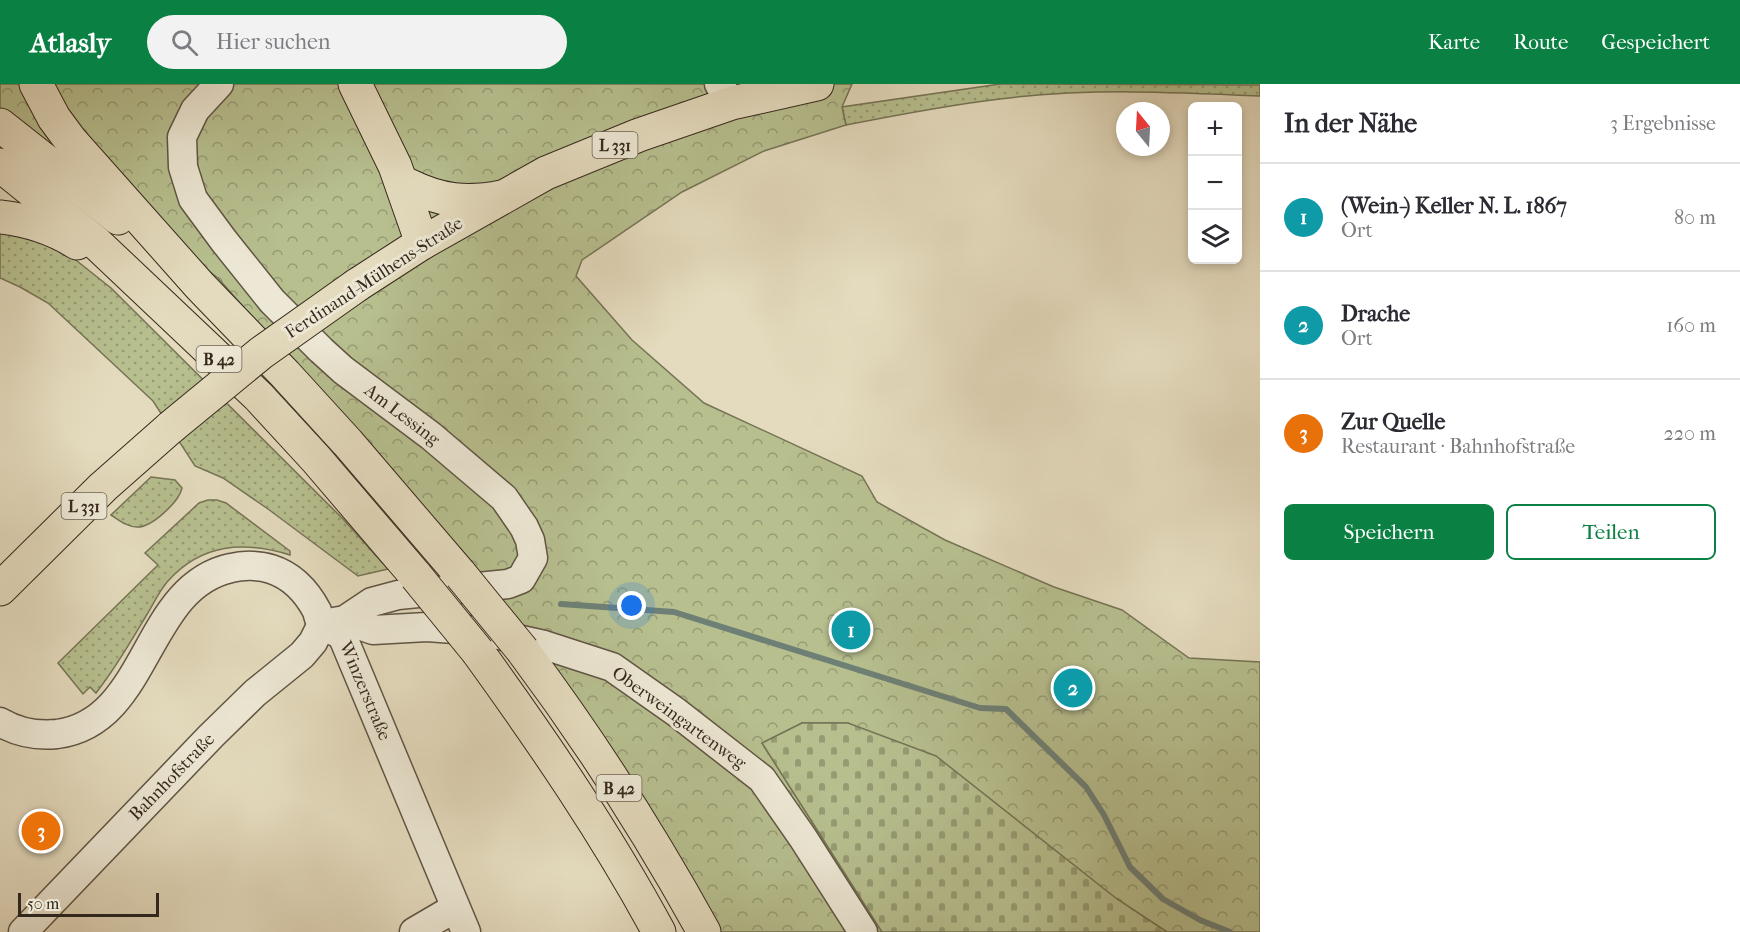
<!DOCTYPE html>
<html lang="de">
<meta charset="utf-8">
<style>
body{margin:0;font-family:"IM FELL French Canon",serif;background:#f2f2f3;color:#2b2b33}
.controls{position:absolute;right:18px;top:18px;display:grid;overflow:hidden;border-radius:9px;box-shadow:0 3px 9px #0003}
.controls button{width:54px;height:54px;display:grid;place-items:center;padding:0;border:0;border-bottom:2px solid #e1e1e2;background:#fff;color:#2b2b33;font:30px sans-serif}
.compass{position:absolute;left:1116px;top:18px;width:54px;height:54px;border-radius:50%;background:#fff;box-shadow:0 3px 9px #0003;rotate:342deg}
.scale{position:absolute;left:18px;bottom:15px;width:141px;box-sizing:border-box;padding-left:6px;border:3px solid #34281c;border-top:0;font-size:16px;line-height:21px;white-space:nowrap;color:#34281c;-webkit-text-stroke:4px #ede8d5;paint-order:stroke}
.you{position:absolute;left:632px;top:522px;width:21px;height:21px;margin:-15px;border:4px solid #fff;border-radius:50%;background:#1a73e8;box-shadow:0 0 0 9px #1a73e833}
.badge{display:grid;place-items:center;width:39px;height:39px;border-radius:50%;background:#0b8043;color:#fff;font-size:20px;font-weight:700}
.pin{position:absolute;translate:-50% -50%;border:3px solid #fff;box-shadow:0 2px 6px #0006}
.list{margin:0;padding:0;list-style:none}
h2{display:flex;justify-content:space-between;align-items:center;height:78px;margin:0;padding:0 24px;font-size:26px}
h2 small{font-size:20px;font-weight:400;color:#7c7c81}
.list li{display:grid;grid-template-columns:39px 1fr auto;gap:18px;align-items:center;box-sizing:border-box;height:108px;padding:0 24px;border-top:2px solid #e1e1e2}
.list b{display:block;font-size:22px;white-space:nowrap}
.list p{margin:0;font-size:20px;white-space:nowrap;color:#7c7c81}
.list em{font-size:20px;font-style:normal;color:#7c7c81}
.actions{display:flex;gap:12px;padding:18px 24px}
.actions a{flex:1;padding:14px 0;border:2px solid #0b8043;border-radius:9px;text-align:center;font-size:21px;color:#0b8043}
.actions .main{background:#0b8043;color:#fff}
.icon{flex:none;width:33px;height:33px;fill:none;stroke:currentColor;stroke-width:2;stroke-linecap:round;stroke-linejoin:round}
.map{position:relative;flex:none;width:1260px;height:848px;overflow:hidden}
header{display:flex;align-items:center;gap:36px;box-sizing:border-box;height:84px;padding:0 30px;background:#0b8043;color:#fff}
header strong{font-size:28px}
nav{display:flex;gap:33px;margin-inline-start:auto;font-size:21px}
.search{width:420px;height:54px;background:#f2f2f3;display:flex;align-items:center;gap:15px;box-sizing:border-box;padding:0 21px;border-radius:33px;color:#7c7c81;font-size:22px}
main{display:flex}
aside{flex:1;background:#fff}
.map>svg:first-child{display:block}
</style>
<header>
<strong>Atlasly</strong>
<div class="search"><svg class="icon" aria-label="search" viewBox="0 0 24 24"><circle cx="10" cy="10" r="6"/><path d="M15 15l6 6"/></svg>Hier suchen</div>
<nav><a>Karte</a><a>Route</a><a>Gespeichert</a></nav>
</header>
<main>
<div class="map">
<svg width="1260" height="848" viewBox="0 0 1260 848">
<defs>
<pattern id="grass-dots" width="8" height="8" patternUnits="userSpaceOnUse" patternTransform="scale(1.5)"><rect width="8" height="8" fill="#b7bf8f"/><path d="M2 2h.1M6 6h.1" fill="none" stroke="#969b74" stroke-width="1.8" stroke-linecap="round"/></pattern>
<pattern id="forest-crowns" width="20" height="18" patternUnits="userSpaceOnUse" patternTransform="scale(1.5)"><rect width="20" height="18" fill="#b7bf8f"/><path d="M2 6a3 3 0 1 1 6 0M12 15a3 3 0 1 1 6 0" fill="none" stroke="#969b74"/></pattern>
<pattern id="cemetery-stones" width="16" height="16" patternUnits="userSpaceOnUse" patternTransform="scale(1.5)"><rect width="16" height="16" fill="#b7bf8f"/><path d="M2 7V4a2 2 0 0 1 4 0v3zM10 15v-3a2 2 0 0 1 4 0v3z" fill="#969b74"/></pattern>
</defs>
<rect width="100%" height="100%" fill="#e4dbbe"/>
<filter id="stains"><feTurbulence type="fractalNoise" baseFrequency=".00333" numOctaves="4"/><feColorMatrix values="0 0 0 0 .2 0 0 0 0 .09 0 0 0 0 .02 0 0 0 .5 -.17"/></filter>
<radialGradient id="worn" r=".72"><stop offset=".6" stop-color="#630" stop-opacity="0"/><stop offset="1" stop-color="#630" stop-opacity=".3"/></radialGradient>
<g fill="url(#grass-dots)" stroke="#767456" stroke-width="1.5">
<path d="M1000,0L1260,1V12C1174,8 1085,4 1000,15C948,21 897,31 846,41L842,23Z"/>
<path d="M0,148L50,160L72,173L111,204L344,436L388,485L358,492L268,425L223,394L195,382L153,317L48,219L20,203L0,194Z"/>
<path d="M151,393L175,396L182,404C179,418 151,444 137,443C127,443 119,436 111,431Z"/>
<path d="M208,416H217L226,419L290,467V471C244,457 202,459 168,497C159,507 153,521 146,532C130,559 115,585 96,609L90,603L83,610L58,579L158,481L145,469L199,419Z"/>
</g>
<path fill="url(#forest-crowns)" stroke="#767456" stroke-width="1.5" d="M0,0H852L842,23L846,41L764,67L682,108L582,176L576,192L632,256L704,319L862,392L877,418L945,456L1054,503L1122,526L1189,574L1260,578V848H1167L848,639H802L762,659L882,848H717L479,490L218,194L0,29Z"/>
<path fill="url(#cemetery-stones)" stroke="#767456" stroke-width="1.5" d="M802,639H848L936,672L1117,815L1167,848H882L762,659Z"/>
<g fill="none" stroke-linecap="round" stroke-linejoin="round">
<path stroke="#6e8076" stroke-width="6" d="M561,520L674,528L980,624L1006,625L1086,703L1104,731L1130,783L1163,815L1200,836L1230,848"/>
<defs>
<g id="minor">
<path d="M219,0L195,26L182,53L183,83L193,115L224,157L272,217L321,266L343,286L431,352L504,414L524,443L530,456L533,474L521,495L508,500L398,511L372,518L345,536L322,540"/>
<path d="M719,0L732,19"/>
<path d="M345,536L373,546L427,543L481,547L544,561L612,583L676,628L762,695L803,754L863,848"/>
<path d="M0,638C17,648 37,652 57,650C150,638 143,503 231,484C243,481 259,481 271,485C293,492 307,508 317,527C318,531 319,537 322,540C326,544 336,548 342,551L466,848"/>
<path d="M23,848L211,652L255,609L302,571L313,558L322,540"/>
<path d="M414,848L455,824"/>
</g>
<g id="major">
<path d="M357,201L422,159L546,89L639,51L732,19L817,0"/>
<path d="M0,505L103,403L171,343"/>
</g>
<g id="highway">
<path d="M36,0L54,34L71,57L200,202L285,290L348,359L461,491"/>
<path d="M355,0L395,82L422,159"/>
<path d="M0,41L118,134"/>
<path d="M0,81L94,157L258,312L316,375L416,492"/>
<path d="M408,101C440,117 467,120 502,113"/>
<path d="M0,133C28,136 53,144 77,159"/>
<path d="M523,567C591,658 649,748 704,848"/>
<path d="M478,568C543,658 606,750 659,848"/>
</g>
</defs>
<use href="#minor" stroke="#605544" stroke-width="31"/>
<use href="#major" stroke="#34281c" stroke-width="35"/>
<use href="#highway" stroke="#34281c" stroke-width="35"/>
<use href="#minor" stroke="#ede8d5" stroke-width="28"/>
<use href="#major" stroke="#e4dbbe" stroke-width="33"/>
<use href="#highway" stroke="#e4dbbe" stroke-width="33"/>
<defs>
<path id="major-bridge" d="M171,343L261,269L357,201"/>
<g id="highway-bridge">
<path d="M461,491L523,567"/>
<path d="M416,492L478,568"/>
</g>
</defs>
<use href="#major-bridge" stroke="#34281c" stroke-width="35" stroke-linecap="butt"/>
<use href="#highway-bridge" stroke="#34281c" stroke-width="35" stroke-linecap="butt"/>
<use href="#major-bridge" stroke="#e4dbbe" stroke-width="33"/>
<use href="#highway-bridge" stroke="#e4dbbe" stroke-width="33"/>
</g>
<g text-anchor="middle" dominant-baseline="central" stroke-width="6" stroke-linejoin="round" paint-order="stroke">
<g fill="#ede8d5" stroke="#6c6254" stroke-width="1.5">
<rect x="592.5" y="48" width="45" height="26" rx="4.5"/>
<rect x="196.5" y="262" width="45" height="26" rx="4.5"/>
<rect x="61.5" y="409" width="45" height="26" rx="4.5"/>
<rect x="596.5" y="691" width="45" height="26" rx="4.5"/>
</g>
<g font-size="16" font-weight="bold" fill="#34281c">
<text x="615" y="61">L 331</text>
<text x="219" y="275">B 42</text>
<text x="84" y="422">L 331</text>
<text x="619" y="704">B 42</text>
</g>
<g font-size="18" fill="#34281c" stroke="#ede8d5">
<text transform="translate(374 194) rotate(-33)">Ferdinand-Mülhens-Straße</text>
<text transform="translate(402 331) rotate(37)">Am Lessing</text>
<text transform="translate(365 607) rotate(67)">Winzerstraße</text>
<text transform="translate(679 634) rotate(36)">Oberweingartenweg</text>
<text transform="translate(172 693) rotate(-46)">Bahnhofstraße</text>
</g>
</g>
<rect width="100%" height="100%" filter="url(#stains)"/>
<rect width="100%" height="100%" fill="url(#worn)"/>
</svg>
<div class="controls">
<button>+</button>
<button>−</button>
<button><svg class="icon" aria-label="layers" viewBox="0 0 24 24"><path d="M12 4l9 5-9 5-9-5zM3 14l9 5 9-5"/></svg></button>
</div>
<svg class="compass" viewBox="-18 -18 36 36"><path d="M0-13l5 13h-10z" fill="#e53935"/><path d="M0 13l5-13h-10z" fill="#7c7c81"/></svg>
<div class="scale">50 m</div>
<div class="you"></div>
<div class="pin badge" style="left:851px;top:546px;background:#0f9aa8">1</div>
<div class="pin badge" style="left:1073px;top:604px;background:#0f9aa8">2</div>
<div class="pin badge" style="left:41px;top:747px;background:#e8710a">3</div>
</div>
<aside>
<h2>In der Nähe<small>3 Ergebnisse</small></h2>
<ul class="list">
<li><span class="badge" style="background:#0f9aa8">1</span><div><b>(Wein-) Keller N. L. 1867</b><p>Ort</p></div><em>80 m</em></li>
<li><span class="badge" style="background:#0f9aa8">2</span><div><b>Drache</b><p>Ort</p></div><em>160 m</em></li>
<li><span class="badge" style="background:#e8710a">3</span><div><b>Zur Quelle</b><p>Restaurant · Bahnhofstraße</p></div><em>220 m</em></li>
</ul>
<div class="actions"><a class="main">Speichern</a><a>Teilen</a></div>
</aside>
</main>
